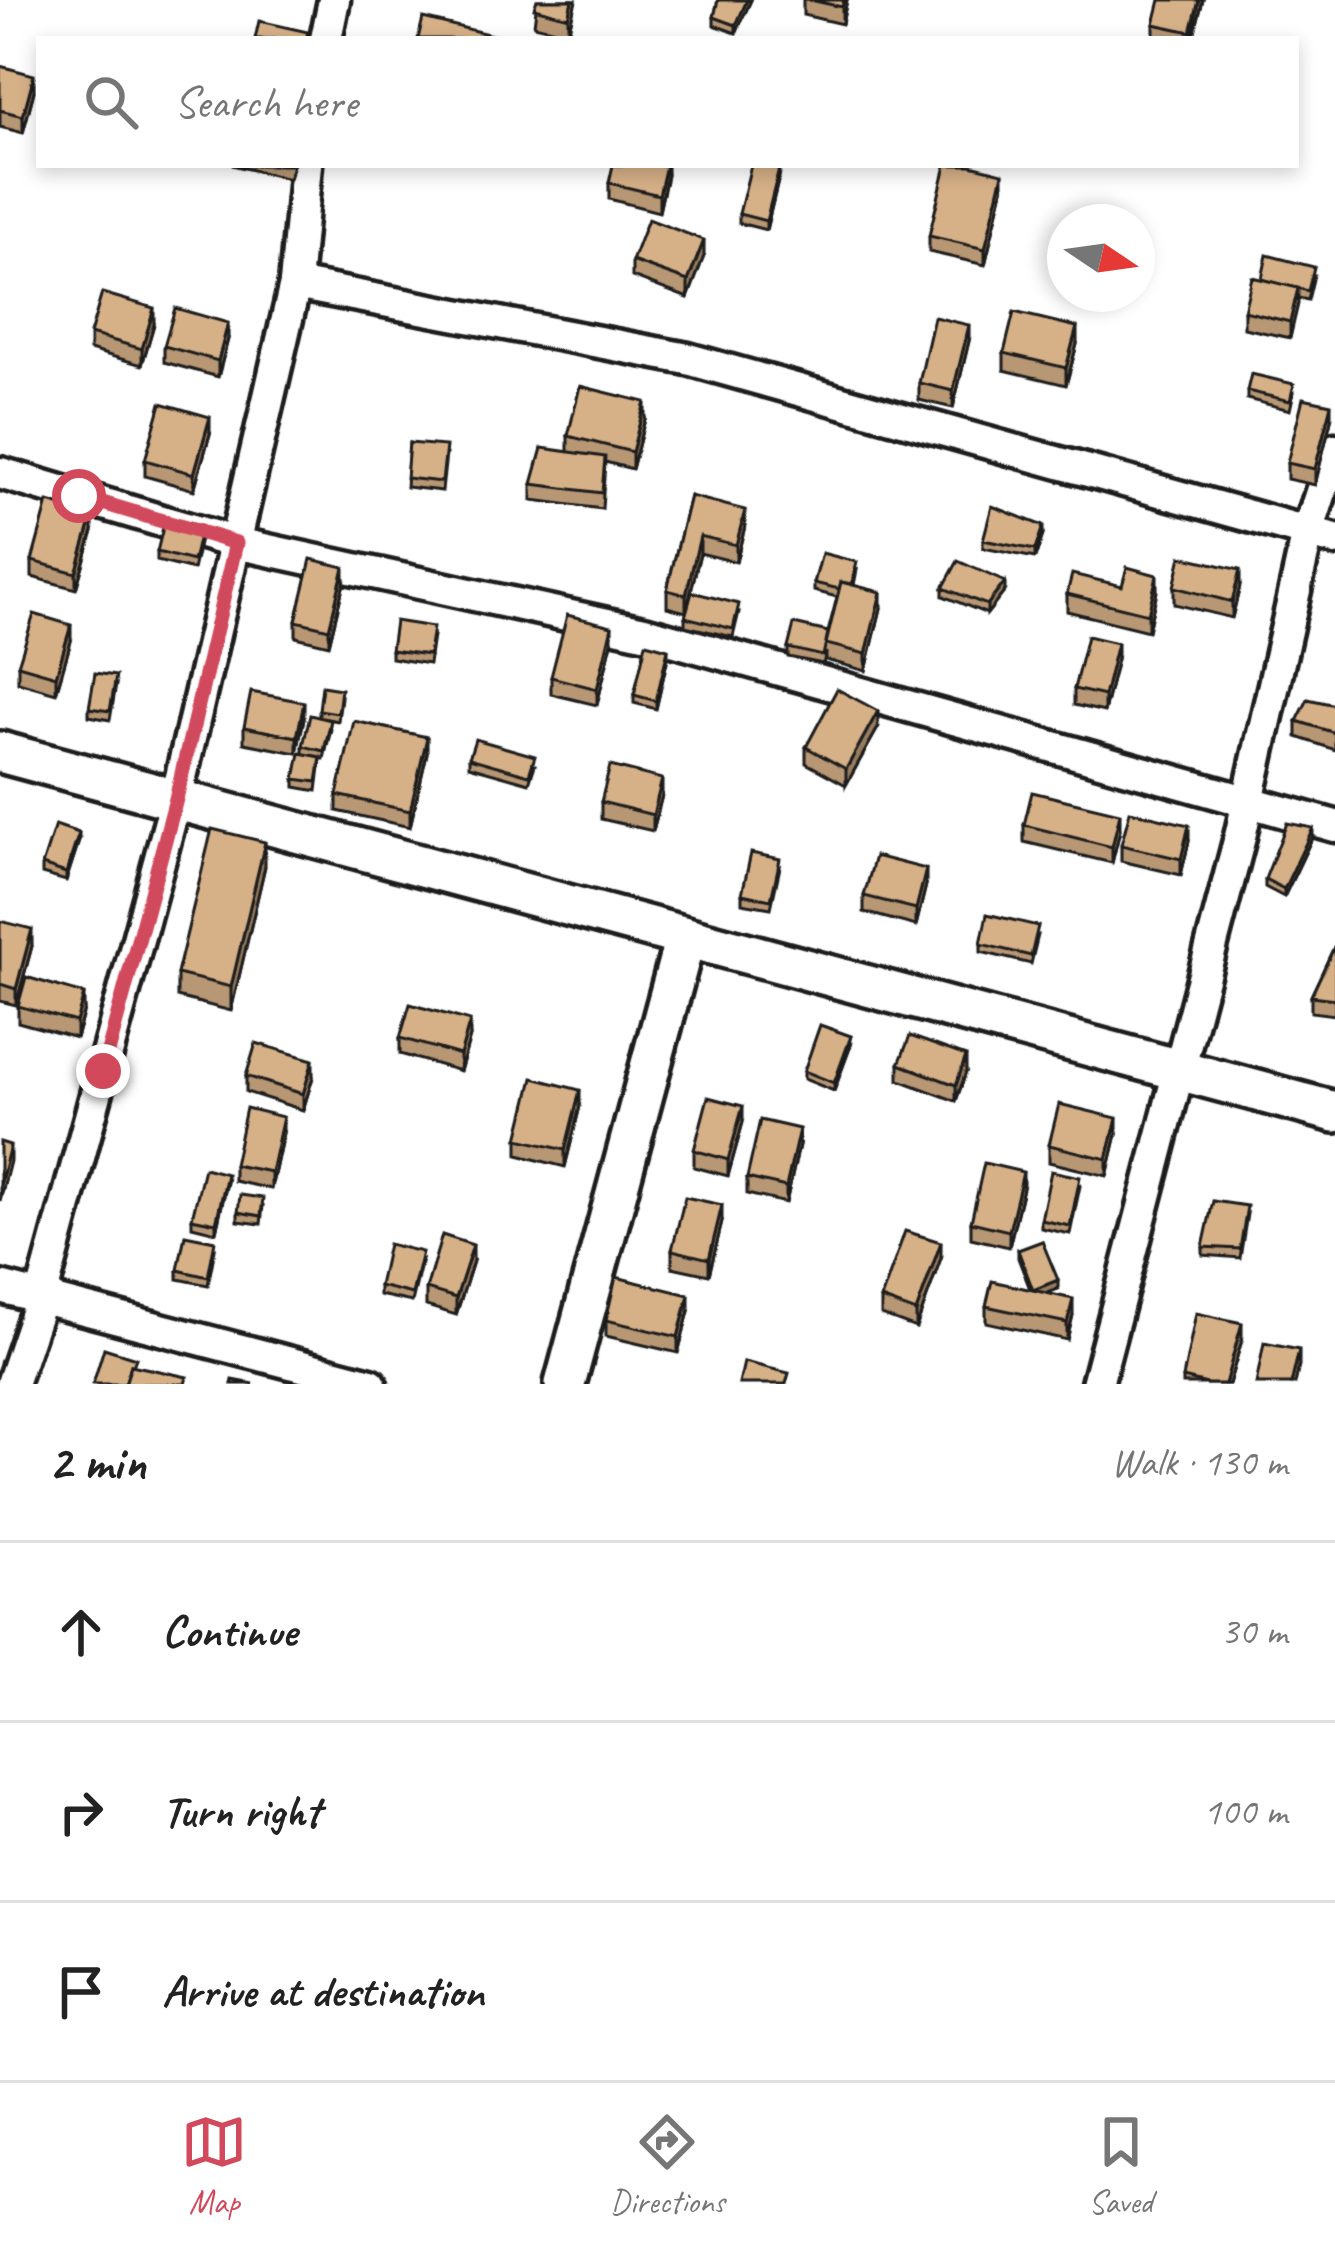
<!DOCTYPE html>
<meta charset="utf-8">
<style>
body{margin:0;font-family:Caveat,sans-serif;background:#f6f6f6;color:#222}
.compass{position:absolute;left:1047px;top:204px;width:108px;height:108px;border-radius:50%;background:#fff;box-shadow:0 6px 18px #0003;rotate:103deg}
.stop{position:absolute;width:36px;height:36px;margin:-27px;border:9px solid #d1495b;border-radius:50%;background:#fff}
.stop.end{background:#d1495b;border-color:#fff;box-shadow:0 3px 12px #0008}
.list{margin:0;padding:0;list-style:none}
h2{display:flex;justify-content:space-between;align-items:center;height:156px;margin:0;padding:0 48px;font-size:51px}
h2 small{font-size:39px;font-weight:400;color:#767676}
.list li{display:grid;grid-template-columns:78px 1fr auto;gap:36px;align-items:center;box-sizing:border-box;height:180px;padding:0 48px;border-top:3px solid #e0e0e0}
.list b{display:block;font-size:45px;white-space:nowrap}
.list em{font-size:39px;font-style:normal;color:#767676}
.icon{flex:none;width:66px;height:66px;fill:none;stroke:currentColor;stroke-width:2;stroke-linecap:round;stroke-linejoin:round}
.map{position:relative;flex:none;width:1335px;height:1384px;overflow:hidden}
.search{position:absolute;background:#fff;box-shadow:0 6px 18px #0003;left:36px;right:36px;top:36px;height:132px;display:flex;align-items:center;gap:30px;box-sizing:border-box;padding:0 42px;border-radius:0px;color:#767676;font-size:45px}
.sheet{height:696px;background:#fff}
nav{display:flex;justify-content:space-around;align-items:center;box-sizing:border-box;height:168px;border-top:3px solid #e0e0e0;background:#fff;font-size:33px;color:#767676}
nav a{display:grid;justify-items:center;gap:6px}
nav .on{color:#d1495b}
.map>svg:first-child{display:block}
</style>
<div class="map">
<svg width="1335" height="1384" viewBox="0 0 1335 1384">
<rect width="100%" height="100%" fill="#fff"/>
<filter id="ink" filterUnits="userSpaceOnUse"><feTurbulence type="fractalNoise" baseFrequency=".00833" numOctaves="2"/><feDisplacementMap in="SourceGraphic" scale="24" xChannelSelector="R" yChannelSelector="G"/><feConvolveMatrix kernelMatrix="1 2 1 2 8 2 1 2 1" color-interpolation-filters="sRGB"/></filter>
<g filter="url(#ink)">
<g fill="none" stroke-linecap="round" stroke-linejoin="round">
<defs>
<g id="minor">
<path d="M326,39L334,0"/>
<path d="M295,284L688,359L1335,540"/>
<path d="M0,473L236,543L644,632L1335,826"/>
<path d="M0,1287L371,1384"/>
<path d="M12,1384L41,1298L176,799L295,284L306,165"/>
<path d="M1097,1384L1240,837L1308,532L1335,449"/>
</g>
<g id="tertiary">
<path d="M0,752L1335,1112"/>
<path d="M565,1384L685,938"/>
</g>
</defs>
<use href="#minor" stroke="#1c1c1c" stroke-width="39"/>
<use href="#tertiary" stroke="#1c1c1c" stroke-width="48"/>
<use href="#minor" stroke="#fff" stroke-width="30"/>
<use href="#tertiary" stroke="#fff" stroke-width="39"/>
</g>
<g fill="#b89774" stroke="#1c1c1c" stroke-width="3">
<path d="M537,0H576L568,33L534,25Z"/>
<path d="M718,0H751L736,33L714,25V17Z"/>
<path d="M803,0H847L842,24L803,15Z"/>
<path d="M1203,0L1193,39H1154V24Z"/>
<path d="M0,66L34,91L23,133L0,127Z"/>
<path d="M232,165H293L289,179Z"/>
<path d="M667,165V175L659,212L609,199V183Z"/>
<path d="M779,177L766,230L739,223V214Z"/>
<path d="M1003,189L985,265L929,252V236Z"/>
<path d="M704,256L688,298L632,277V261Z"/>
<path d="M1314,275L1308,300L1298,298L1290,338L1244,328V311L1262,279Z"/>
<path d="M154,324L142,365L90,350V334Z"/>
<path d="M228,339L218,377L164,362V346Z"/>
<path d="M969,341L953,408L919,400V383Z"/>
<path d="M1077,344L1066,385L1004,370V353Z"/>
<path d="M1247,391L1294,392L1290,410L1247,399Z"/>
<path d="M645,419L632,469L605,462L602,509L532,500V484L568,452V436Z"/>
<path d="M1331,420L1315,485L1287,479V463Z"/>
<path d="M210,434L194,490L145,476V460Z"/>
<path d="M409,443L446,454L442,491L406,487Z"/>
<path d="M690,496L745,526L736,562L700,553L686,612L667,607V590Z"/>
<path d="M93,531L76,589L32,577V561Z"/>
<path d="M201,535L193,570L157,561V552Z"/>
<path d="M1043,535L1035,558L983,548V540Z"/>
<path d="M857,570L854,585L881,608L866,671L826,660V652L823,664L788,657V648L828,632L837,597L814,591V583Z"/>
<path d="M344,583L329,645L296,637V621Z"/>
<path d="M1122,586L1157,591L1148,631L1067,611V594Z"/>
<path d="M1240,586L1232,618L1174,604V587Z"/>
<path d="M943,588L1005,591L987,614L943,596Z"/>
<path d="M739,612L733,637L685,626V617Z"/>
<path d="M433,636L429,664L391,658V650Z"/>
<path d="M71,641L56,693L18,682V665Z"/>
<path d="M612,642L597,705L551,694V677Z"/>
<path d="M668,657L656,709L634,703V695Z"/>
<path d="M1117,659L1104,712L1074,705V689Z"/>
<path d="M116,685L110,720L89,716V708Z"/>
<path d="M341,697L338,721L327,719L331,729L324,759H321L317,791L295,787V779L303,754V746L319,717V710Z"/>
<path d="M1335,705V750L1297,737V721Z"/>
<path d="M304,718L297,753L244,743V727Z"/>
<path d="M878,728L846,785L806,763V747Z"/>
<path d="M427,753L410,827L337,811V795Z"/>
<path d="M469,758L535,765L529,783L469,766Z"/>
<path d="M662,795L653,831L601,819V802Z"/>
<path d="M1024,825L1120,830L1112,863L1024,842Z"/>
<path d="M1313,836L1284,897L1265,887V879Z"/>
<path d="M79,841L66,881L42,874V865Z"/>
<path d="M1189,841L1181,875L1121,861V845Z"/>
<path d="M265,866L231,1011L177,997V974Z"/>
<path d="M780,867L771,908L742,903V894Z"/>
<path d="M926,885L916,926L864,912V896Z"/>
<path d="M0,921L32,946L16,1005L0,1001Z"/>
<path d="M1038,935L1031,964L981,952V944Z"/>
<path d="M1335,945V1015L1311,1012V996Z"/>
<path d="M18,1006L84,1010L76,1038L18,1022Z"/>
<path d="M470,1037L460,1071L400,1054V1038Z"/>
<path d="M851,1045L834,1091L804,1079V1071Z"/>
<path d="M899,1064L966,1072L956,1101L899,1080Z"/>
<path d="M246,1076L313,1077L303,1110L246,1092Z"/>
<path d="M580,1106L565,1167L518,1155V1139Z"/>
<path d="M743,1122L728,1176L694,1167V1150Z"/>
<path d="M283,1133L271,1189L234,1181V1165Z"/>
<path d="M1117,1134L1107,1176L1049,1162V1145Z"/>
<path d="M799,1145L786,1203L747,1194V1178Z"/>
<path d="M227,1182L216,1232L192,1226V1218Z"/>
<path d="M1080,1186L1070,1234L1041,1228V1220Z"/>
<path d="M1023,1188L1009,1247L971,1238V1222Z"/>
<path d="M263,1206L261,1224L238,1221V1212Z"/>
<path d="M1247,1214L1240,1258L1203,1255V1247Z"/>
<path d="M722,1222L709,1275L672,1267V1250Z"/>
<path d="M215,1249L208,1285L178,1279V1270Z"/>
<path d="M1018,1250L1058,1289L1047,1293L1073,1315L1067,1340L986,1322V1306L1030,1289L1018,1258Z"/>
<path d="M941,1258L916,1328L881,1315V1299Z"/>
<path d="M422,1260L412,1302L379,1295V1286Z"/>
<path d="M473,1261L456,1315L426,1306V1289Z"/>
<path d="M689,1311L678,1353L606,1336V1320Z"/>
<path d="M1242,1340L1229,1384H1183V1378Z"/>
</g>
<g fill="#967b5e" stroke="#1c1c1c" stroke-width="3">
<path d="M572,0H576L568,33V17Z"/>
<path d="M747,0H751L736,33V25Z"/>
<path d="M844,0H847L842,24V7Z"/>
<path d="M1199,0H1203L1193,39H1191Z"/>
<path d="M34,75V91L23,133V116Z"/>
<path d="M666,165L667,175L659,212V195Z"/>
<path d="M779,169V177L766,230V221Z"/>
<path d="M1003,173V189L985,265V249Z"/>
<path d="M704,240V256L688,298V281Z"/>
<path d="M1298,288V304L1290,338V322Z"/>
<path d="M154,308V324L142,365V349Z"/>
<path d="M228,323V339L218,377V361Z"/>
<path d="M969,325V341L953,408V391Z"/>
<path d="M1077,327V344L1066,385V368Z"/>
<path d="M645,402V419L632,469V452Z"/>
<path d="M1331,404V420L1315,485V469Z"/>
<path d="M210,417V434L194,490V474Z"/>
<path d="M745,510V526L736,562V545Z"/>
<path d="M93,515V531L76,589V573Z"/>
<path d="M1043,526V535L1035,558V550Z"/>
<path d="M700,536V553L686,612V595Z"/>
<path d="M344,567V583L329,645V629Z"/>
<path d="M1240,570V586L1232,618V602Z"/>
<path d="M1157,575V591L1148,631V614Z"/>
<path d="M1005,582V591L987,614V605Z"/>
<path d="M881,592V608L866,671V654Z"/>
<path d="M71,625V641L56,693V676Z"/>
<path d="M612,626V642L597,705V689Z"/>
<path d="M1117,643V659L1104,712V696Z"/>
<path d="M668,649V657L656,709V701Z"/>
<path d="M304,702V718L297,753V737Z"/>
<path d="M878,711V728L846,785V769Z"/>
<path d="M427,737V753L410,827V811Z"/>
<path d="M662,779V795L653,831V815Z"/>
<path d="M1120,813V830L1112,863V847Z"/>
<path d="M1189,825V841L1181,875V859Z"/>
<path d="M1313,828V836L1284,897V889Z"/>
<path d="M79,833V841L66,881V873Z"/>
<path d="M265,842V866L231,1011V987Z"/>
<path d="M926,869V885L916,926V909Z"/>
<path d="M32,929V946L16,1005V989Z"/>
<path d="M84,994V1010L76,1038V1022Z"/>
<path d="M470,1021V1037L460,1071V1055Z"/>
<path d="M851,1036V1045L834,1091V1083Z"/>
<path d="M966,1056V1072L956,1101V1085Z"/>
<path d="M313,1060V1077L303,1110V1094Z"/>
<path d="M580,1090V1106L565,1167V1150Z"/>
<path d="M743,1106V1122L728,1176V1160Z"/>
<path d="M283,1117V1133L271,1189V1172Z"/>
<path d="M1117,1118V1134L1107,1176V1159Z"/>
<path d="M799,1129V1145L786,1203V1187Z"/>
<path d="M10,1145V1161L0,1201V1185Z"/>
<path d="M1023,1172V1188L1009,1247V1231Z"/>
<path d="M227,1174V1182L216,1232V1223Z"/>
<path d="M722,1205V1222L709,1275V1259Z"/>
<path d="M941,1242V1258L916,1328V1312Z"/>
<path d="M473,1245V1261L456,1315V1298Z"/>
<path d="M1058,1280V1289L1033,1298V1290Z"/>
<path d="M689,1295V1311L678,1353V1337Z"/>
<path d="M1073,1299V1315L1067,1340V1323Z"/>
<path d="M1242,1323V1340L1229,1384H1225Z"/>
<path d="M1299,1350V1366L1295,1384H1291Z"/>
</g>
<g fill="#d6b087" stroke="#1c1c1c" stroke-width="3">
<path d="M537,0H572L568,17L534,8Z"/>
<path d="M718,0H747L736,25L714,17Z"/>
<path d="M810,0H844L842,7Z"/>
<path d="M1160,0H1199L1191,32L1154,24Z"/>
<path d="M423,18L492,35L490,39H418Z"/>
<path d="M259,21L308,32L306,39H255Z"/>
<path d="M0,66L34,75L23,116L0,110Z"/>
<path d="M613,165H666L659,195L609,183Z"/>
<path d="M751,165H763L779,169L766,221L739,214Z"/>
<path d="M946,165H971L1003,173L985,249L929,236Z"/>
<path d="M648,219L704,240L688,281L632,261Z"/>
<path d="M1267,255L1314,267L1308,291L1262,279Z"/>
<path d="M1252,277L1298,288L1290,322L1244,311Z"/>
<path d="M102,293L154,308L142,349L90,334Z"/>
<path d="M175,308L228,323L218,361L164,346Z"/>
<path d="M1014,312L1077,327L1066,368L1004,353Z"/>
<path d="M934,317L969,325L953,391L919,383Z"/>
<path d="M1251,374L1294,384L1290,401L1247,391Z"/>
<path d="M580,386L645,402L632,452L568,436Z"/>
<path d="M1303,398L1331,404L1315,469L1287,463Z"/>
<path d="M161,403L210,417L194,474L145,460Z"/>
<path d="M409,443L446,446L442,482L406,478Z"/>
<path d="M542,448L605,457L602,493L532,484Z"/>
<path d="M690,496L745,510L736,545L700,536L686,595L667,590Z"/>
<path d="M48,502L93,515L76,573L32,561Z"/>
<path d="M992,506L1043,526L1035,550L983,540Z"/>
<path d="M165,519L201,527L193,561L157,552Z"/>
<path d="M822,553L857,562L852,584L841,582L839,589L814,583Z"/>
<path d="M1181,556L1240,570L1232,602L1174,587Z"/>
<path d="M311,559L344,567L329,629L296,621Z"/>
<path d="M958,561L1005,582L987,605L943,588Z"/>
<path d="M1127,567L1157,575L1148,614L1067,594L1072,574L1122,586Z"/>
<path d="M841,582L881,592L866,654L826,644Z"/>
<path d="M692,592L739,604L733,629L685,617Z"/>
<path d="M34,614L71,625L56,676L18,665Z"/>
<path d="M567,615L612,626L597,689L551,677Z"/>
<path d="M395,621L433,627L429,655L391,650Z"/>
<path d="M794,624L828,632L823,656L788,648Z"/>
<path d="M1087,636L1117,643L1104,696L1074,689Z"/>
<path d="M646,643L668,649L656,701L634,695Z"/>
<path d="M95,673L116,676L110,711L89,708Z"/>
<path d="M322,686L341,689L338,713L319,710Z"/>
<path d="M837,689L878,711L846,769L806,747Z"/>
<path d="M251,692L304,702L297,737L244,727Z"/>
<path d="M1308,699L1335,705V733L1297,721Z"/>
<path d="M310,715L331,720L324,751L303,746Z"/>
<path d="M354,721L427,737L410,811L337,795Z"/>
<path d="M475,739L535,756L529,775L469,758Z"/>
<path d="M300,753L321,757L317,782L295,779Z"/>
<path d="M610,766L662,779L653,815L601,802Z"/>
<path d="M1032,792L1120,813L1112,847L1024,825Z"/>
<path d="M1130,811L1189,825L1181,859L1121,845Z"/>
<path d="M1287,823L1313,828L1284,889L1265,879Z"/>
<path d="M55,825L79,833L66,873L42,865Z"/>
<path d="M212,829L265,842L231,987L177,974Z"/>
<path d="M751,853L780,859L771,900L742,894Z"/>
<path d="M875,856L926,869L916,909L864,896Z"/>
<path d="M987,914L1038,926L1031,956L981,944Z"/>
<path d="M0,921L32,929L16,989L0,984Z"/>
<path d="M1335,945V999L1311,996Z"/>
<path d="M26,977L84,994L76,1022L18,1006Z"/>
<path d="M410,1004L470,1021L460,1055L400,1038Z"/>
<path d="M820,1025L851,1036L834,1083L804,1071Z"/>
<path d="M910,1036L966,1056L956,1085L899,1064Z"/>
<path d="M256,1043L313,1060L303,1094L246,1076Z"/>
<path d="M533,1078L580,1090L565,1150L518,1139Z"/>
<path d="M708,1097L743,1106L728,1160L694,1150Z"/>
<path d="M1059,1104L1117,1118L1107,1159L1049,1145Z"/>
<path d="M246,1108L283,1117L271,1172L234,1165Z"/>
<path d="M760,1120L799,1129L786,1187L747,1178Z"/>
<path d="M0,1142L10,1145L0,1185Z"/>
<path d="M984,1163L1023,1172L1009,1231L971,1222Z"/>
<path d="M204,1168L227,1174L216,1223L192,1218Z"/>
<path d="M1051,1171L1080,1177L1070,1226L1041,1220Z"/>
<path d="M240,1195L263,1198L261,1216L238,1212Z"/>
<path d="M685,1197L722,1205L709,1259L672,1250Z"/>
<path d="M1213,1201L1247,1206L1240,1249L1203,1247Z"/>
<path d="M905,1231L941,1242L916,1312L881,1299Z"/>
<path d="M185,1235L215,1241L208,1277L178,1270Z"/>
<path d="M442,1235L473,1245L456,1298L426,1289Z"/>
<path d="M1042,1241L1058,1280L1033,1290L1018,1250Z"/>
<path d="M388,1244L422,1252L412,1294L379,1286Z"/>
<path d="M616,1277L689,1295L678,1337L606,1320Z"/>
<path d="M992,1281L1073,1299L1067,1323L986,1306Z"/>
<path d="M1196,1313L1242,1323L1225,1384H1207L1183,1378Z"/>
<path d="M1264,1343L1299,1350L1291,1384H1256Z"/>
<path d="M104,1348L136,1358L133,1366L131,1365L125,1384H93Z"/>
<path d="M744,1362L789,1373L786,1384H739Z"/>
<path d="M131,1365L187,1377L185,1384H125Z"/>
<path d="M233,1380L254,1384H232Z"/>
</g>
</g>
<g fill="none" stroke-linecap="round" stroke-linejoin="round" filter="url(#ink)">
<path stroke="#d1495b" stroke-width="15" d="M79,496L236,543L176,799L103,1071"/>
</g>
</svg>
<svg class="compass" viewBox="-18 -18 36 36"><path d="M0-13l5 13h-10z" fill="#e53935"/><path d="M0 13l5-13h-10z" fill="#767676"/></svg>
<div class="stop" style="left:79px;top:496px"></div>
<div class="stop end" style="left:103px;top:1071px"></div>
<div class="search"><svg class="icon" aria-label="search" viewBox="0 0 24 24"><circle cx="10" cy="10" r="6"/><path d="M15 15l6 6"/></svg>Search here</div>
</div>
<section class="sheet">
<h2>2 min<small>Walk · 130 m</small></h2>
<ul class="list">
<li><svg class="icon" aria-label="ahead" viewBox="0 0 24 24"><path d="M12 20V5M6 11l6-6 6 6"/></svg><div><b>Continue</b></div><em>30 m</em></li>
<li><svg class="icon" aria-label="right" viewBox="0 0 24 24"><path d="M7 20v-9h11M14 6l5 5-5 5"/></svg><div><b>Turn right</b></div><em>100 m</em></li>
<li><svg class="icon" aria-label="arrive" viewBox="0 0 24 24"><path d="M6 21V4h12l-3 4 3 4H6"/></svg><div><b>Arrive at destination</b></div></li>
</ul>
</section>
<nav>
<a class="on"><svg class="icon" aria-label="map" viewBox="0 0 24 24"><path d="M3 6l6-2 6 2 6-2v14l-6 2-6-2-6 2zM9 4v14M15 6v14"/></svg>Map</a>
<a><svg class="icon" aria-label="directions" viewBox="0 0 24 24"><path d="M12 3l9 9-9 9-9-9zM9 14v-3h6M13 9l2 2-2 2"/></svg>Directions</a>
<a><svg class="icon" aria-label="saved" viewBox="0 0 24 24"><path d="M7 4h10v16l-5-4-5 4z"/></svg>Saved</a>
</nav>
